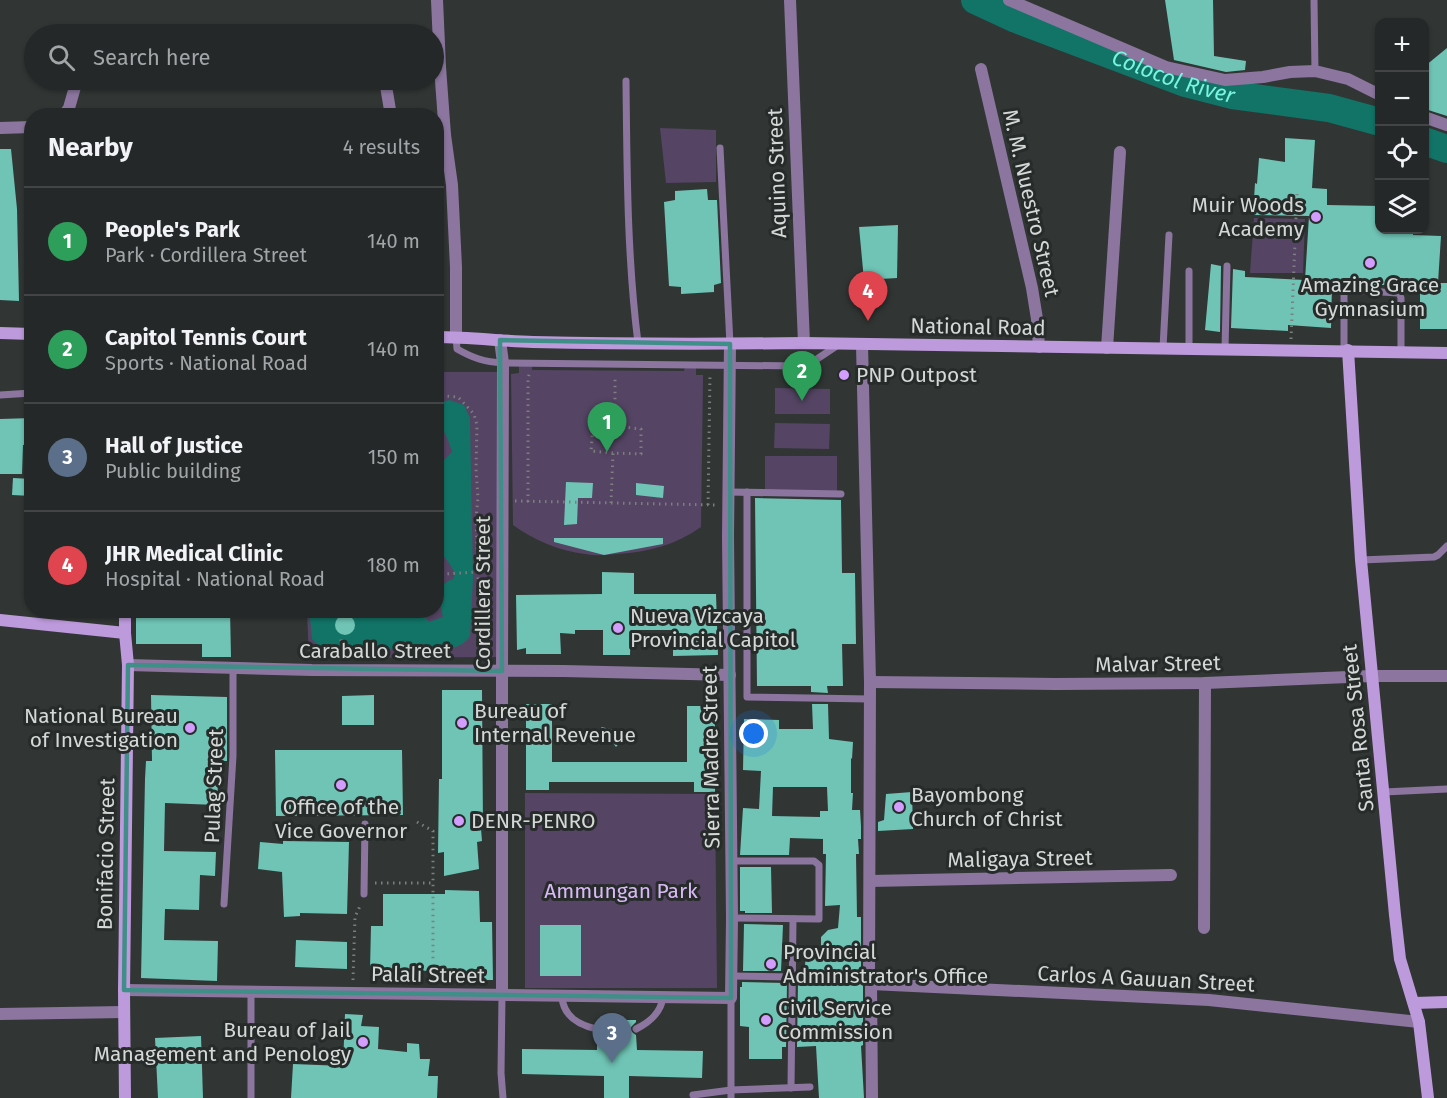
<!DOCTYPE html>
<meta charset="utf-8">
<style>
body{margin:0;font-family:"Fira Sans",sans-serif;background:#313434;color:#f1f3f6}
.controls{position:absolute;right:18px;top:18px;display:grid;overflow:hidden;border-radius:12px;box-shadow:0 2px 4px #0004}
.controls button{width:54px;height:54px;display:grid;place-items:center;padding:0;border:0;border-bottom:2px solid #424445;background:#252828;color:#f1f3f6;font:30px sans-serif}
.you{position:absolute;left:754px;top:734px;width:21px;height:21px;margin:-15px;border:4px solid #fff;border-radius:50%;background:#1a73e8;box-shadow:0 0 0 9px #1a73e833}
.badge{display:grid;place-items:center;width:39px;height:39px;border-radius:50%;background:#d29dfd;color:#fff;font-size:20px;font-weight:700}
.pin{position:absolute;translate:-50% -50px;filter:drop-shadow(0 2px 3px #0008)}
.pin::after{content:'';position:absolute;top:32px;width:21px;height:18px;background:inherit;clip-path:polygon(0 0,100% 0,50% 100%)}
.list{margin:0;padding:0;list-style:none}
h2{display:flex;justify-content:space-between;align-items:center;height:78px;margin:0;padding:0 24px;font-size:26px}
h2 small{font-size:20px;font-weight:400;color:#a3a6a8}
.list li{display:grid;grid-template-columns:39px 1fr auto;gap:18px;align-items:center;box-sizing:border-box;height:108px;padding:0 24px;border-top:2px solid #424445}
.list b{display:block;font-size:22px;white-space:nowrap}
.list p{margin:0;font-size:20px;white-space:nowrap;color:#a3a6a8}
.list em{font-size:20px;font-style:normal;color:#a3a6a8}
.icon{flex:none;width:33px;height:33px;fill:none;stroke:currentColor;stroke-width:2;stroke-linecap:round;stroke-linejoin:round}
.map{position:relative;flex:none;width:1447px;height:1098px;overflow:hidden}
.search{position:absolute;background:#252828;box-shadow:0 2px 4px #0004;left:24px;top:24px;width:420px;height:66px;display:flex;align-items:center;gap:15px;box-sizing:border-box;padding:0 21px;border-radius:33px;color:#a3a6a8;font-size:22px}
.panel{position:absolute;background:#252828;box-shadow:0 2px 4px #0004;left:24px;top:108px;width:420px;height:510px;border-radius:24px}
.map>svg:first-child{display:block}
</style>
<div class="map">
<svg width="1447" height="1098" viewBox="0 0 1447 1098">
<rect width="100%" height="100%" fill="#313635"/>
<g fill="#554464">
<path d="M660,128L716,130V182L666,183Z"/>
<path d="M1254,218L1305,219L1303,273H1250Z"/>
<path d="M519,366H532V370L684,371L685,367L696,368V375H703V379L701,527C676,545 648,552 618,554C607,555 596,556 585,554C559,551 534,540 513,525L511,374L519,373Z"/>
<path d="M437,372H500V657L309,658L307,611L436,610Z"/>
<path d="M775,388L830,389V414H775Z"/>
<path d="M775,423L830,424L829,449L774,448Z"/>
<rect x="765" y="456" width="72" height="36"/>
<path d="M525,793L715,794L717,988H525Z"/>
</g>
<path fill="#117467" d="M449,400L464,405L470,418L473,579L470,636C465,645 451,650 441,649C435,648 432,646 427,647C416,649 410,654 399,649L330,647L318,645L312,639L310,618L311,611H420L429,622L443,617L437,590L448,581L453,579L455,574L451,566L437,547L436,468L452,452C449,441 445,431 437,423V411L439,403Z"/>
<g fill="none" stroke-linecap="round" stroke-linejoin="round">
<g stroke="#117467" stroke-width="28">
<path id="s1" d="M975,0L1016,19L1185,83L1232,95L1329,108L1380,122"/>
<path d="M1424,141L1447,149"/>
</g>
</g>
<g fill="#6fc4b5" fill-rule="evenodd">
<path d="M1165,0H1213L1214,56L1246,61L1245,70L1226,72L1174,60Z"/>
<path d="M1447,48V116L1425,109V66Z"/>
<path d="M1285,138L1315,140L1312,188L1327,189V205L1380,206V230H1413V235L1441,236L1438,283H1447V329H1420V286L1347,284L1332,285L1331,328L1288,325V331L1231,328L1233,269L1245,271V277L1305,280L1309,216L1253,215L1255,183L1257,184L1259,158L1285,162Z"/>
<path d="M0,149H11L17,209L19,301L0,300Z"/>
<path d="M707,189L708,200H717L721,283L714,285V292L681,294V287L669,286L664,202L675,200V191Z"/>
<path d="M898,225L897,278L864,280L859,227Z"/>
<path d="M1211,264L1221,266L1220,332L1205,330Z"/>
<path d="M32,418V444L23,445L22,474H0V419Z"/>
<path d="M13,478L32,479V496L12,495Z"/>
<path d="M566,482L593,483L592,498H578L577,524L564,525Z"/>
<path d="M636,483L664,486L663,498L636,495Z"/>
<path d="M755,498L841,500L842,573H855L856,644H842L843,686H827L828,693L811,692V686H757Z"/>
<path d="M554,538H663V544L604,555L554,542Z"/>
<path d="M602,572L634,573V594H716L718,655L673,656V630H631L630,655H603V630H575V634L560,633L561,654H526V648L517,650L516,595L602,594Z"/>
<path d="M136,610H230L231,657H202V644H136Z"/>
<circle cx="345" cy="625" r="10"/>
<path d="M442,690H482L483,829H481L482,841L477,842L479,869L444,876V852L438,853L439,779H442Z"/>
<path d="M151,695L227,697V761H219L217,805L165,803L164,851L216,852L215,876L200,875L199,910L165,909L164,940L218,941L217,981L141,978L145,779L146,761H152Z"/>
<path d="M374,695V725H342V696Z"/>
<path d="M526,704H552V762H687V706H715V792H694V782H549V790H526Z"/>
<path d="M812,704H828L829,739L853,742L852,759L851,758V793H853L852,810H860L861,826V839H858L859,854H856L857,917H861V978L863,985V1045L861,1046L864,1098H819L816,1046L797,1047L798,983L804,984L806,949L821,948V937L828,930L838,928L840,905L825,906L826,854H823V839L790,838L789,855H740L743,808L759,809L761,771L743,770L744,719L779,720V729H813ZM773,787H827L828,811H820V817L772,816Z"/>
<path d="M601,727L620,731L624,737L616,747Z"/>
<path d="M275,750H402L403,815L276,816Z"/>
<path d="M912,792L913,829L878,831V822L884,820L886,794Z"/>
<path d="M283,841L349,842L347,914L300,913V916L284,917L282,872L258,869L260,842L283,844Z"/>
<path d="M740,867H771L772,913H745V911H740Z"/>
<path d="M445,890L479,891L480,922H492L493,980H443V971L370,970L371,926H383V894H445Z"/>
<path d="M744,924L783,925L781,971H743Z"/>
<rect x="540" y="925" width="41" height="51"/>
<path d="M296,940L347,942V969L295,967Z"/>
<path d="M742,982L787,983L786,1047H782V1059H749V1027L740,1026V987H742Z"/>
<path d="M345,1014L363,1015L361,1026L379,1027L378,1049L407,1052V1043L419,1044L420,1059H430L428,1076H438L437,1098H291L293,1064L343,1066Z"/>
<path d="M597,1020H636V1022L632,1026L630,1029L633,1033L636,1035L637,1050L703,1051L702,1078L629,1076V1098H604V1076L522,1074V1049L597,1050V1035L601,1033L603,1030L601,1025L597,1023Z"/>
<path d="M201,1036L203,1098H158L155,1038Z"/>
</g>
<g fill="none" stroke-linecap="round" stroke-linejoin="round">
<g stroke="#7b7f7e" stroke-width="3" stroke-dasharray="1.5 4.5" stroke-linecap="butt">
<path d="M1291,339L1297,194"/>
<path d="M436,399L446,396L458,397L474,414L477,425L476,469L478,498L476,518L481,657"/>
<path d="M613,453L591,451L593,425L615,426"/>
<path d="M515,501L715,505"/>
<path d="M528,502V378L530,372"/>
<path d="M611,503L613,453L641,454V429L615,426V379"/>
<path d="M708,505L710,375"/>
<path d="M436,571L444,574L477,572"/>
<path d="M341,659V635"/>
<path d="M417,822L433,831V960"/>
<path d="M375,883H433"/>
<path d="M353,980L355,917L361,904"/>
</g>
<g stroke="#8c769f" stroke-width="7">
<path d="M1314,0L1315,71"/>
<path d="M626,81C627,168 627,256 638,343"/>
<path d="M720,148L730,344"/>
<path d="M456,337L457,349C473,358 484,362 503,363L800,366L814,361L838,345"/>
<path d="M1163,348L1169,235"/>
<path d="M1189,348V271"/>
<path d="M1225,349L1227,266"/>
<path d="M1344,350V294L1347,290L1399,293L1401,298V352"/>
<path d="M0,395L32,393"/>
<path d="M729,492L841,494"/>
<path d="M747,492V697L870,699"/>
<path d="M1361,560L1434,557L1438,555L1447,546"/>
<path d="M1384,792L1447,789"/>
<path d="M732,861H814L819,865V919L732,918"/>
<path d="M364,894L365,824"/>
<path d="M224,904L233,756V669"/>
<path d="M732,976L792,977"/>
<path d="M251,991V1098"/>
<path d="M502,995L501,1073L503,1098"/>
<path d="M562,996C563,1017 579,1025 597,1029"/>
<path d="M731,998V1098"/>
<path d="M636,1029C650,1022 661,1013 663,997"/>
<path d="M791,1088L793,919"/>
<path d="M693,1095L731,1090L810,1087"/>
</g>
<g stroke="#8c769f" stroke-width="12">
<path d="M437,0L440,67L445,135"/>
<path d="M790,0L804,343"/>
<path d="M1009,0L1166,67L1225,80L1263,77L1290,72L1315,71L1348,79L1380,95"/>
<path d="M328,34L344,33L355,34"/>
<path d="M981,69L1032,288L1037,319L1039,347"/>
<path d="M385,80L391,116"/>
<path d="M63,116L69,108L77,80"/>
<path d="M1424,117L1447,125"/>
<path d="M0,128L32,127"/>
<path d="M436,135H445L452,185L456,267V337"/>
<path d="M500,340L503,363L502,671V995"/>
<path d="M862,345L870,682L869,978L871,984L872,1098"/>
<path d="M1107,348L1120,152"/>
<path d="M128,665L312,670L564,671L730,675"/>
<path d="M870,682L1056,684L1205,683L1372,676H1447"/>
<path d="M870,881L1171,875"/>
<path d="M1204,928L1205,683"/>
<path d="M871,984L1209,1000L1419,1022"/>
<path d="M124,990L731,998L732,918L728,537L730,344"/>
<path d="M0,1014L124,1012"/>
</g>
<g stroke="#bd9adb" stroke-width="12">
<path d="M0,333L32,334"/>
<path d="M436,337C469,337 501,341 533,342C623,344 714,344 804,343L1447,353"/>
<path d="M1348,350L1361,560L1395,915L1400,959L1419,1022L1428,1098"/>
<path d="M0,620L125,633"/>
<path d="M1414,1003L1447,1002"/>
<path d="M125,1098L124,990L128,665L125,633V610"/>
</g>
</g>
<path fill="none" stroke="#408e88" stroke-width="4.5" stroke-linejoin="round" d="M500,340L730,344L731,998L124,990L128,665L502,671Z"/>
<g fill="#d29dfd" stroke="#272c2b" stroke-width="2">
<circle cx="1316" cy="217" r="6"/>
<circle cx="1370" cy="263" r="6"/>
<circle cx="844" cy="375" r="6"/>
<circle cx="618" cy="628" r="6"/>
<circle cx="462" cy="723" r="6"/>
<circle cx="190" cy="728" r="6"/>
<circle cx="341" cy="785" r="6"/>
<circle cx="899" cy="807" r="6"/>
<circle cx="459" cy="821" r="6"/>
<circle cx="771" cy="964" r="6"/>
<circle cx="766" cy="1020" r="6"/>
<circle cx="363" cy="1042" r="6"/>
</g>
<g text-anchor="middle" dominant-baseline="central" stroke-width="6" stroke-linejoin="round" paint-order="stroke">
<g font-size="21" fill="#d4d8d7" stroke="#272c2b">
<text transform="translate(777 173) rotate(-92)">Aquino Street</text>
<text transform="translate(1031 203) rotate(77)">M. M. Nuestro Street</text>
<text transform="translate(978 327) rotate(1)">National Road</text>
<text transform="translate(483 593) rotate(-90)">Cordillera Street</text>
<text x="375" y="651">Caraballo Street</text>
<text transform="translate(1158 664) rotate(-1)">Malvar Street</text>
<text transform="translate(1358 728) rotate(-96)">Santa Rosa Street</text>
<text transform="translate(711 757) rotate(-91)">Sierra Madre Street</text>
<text transform="translate(214 786) rotate(-88)">Pulag Street</text>
<text transform="translate(106 854) rotate(-89)">Bonifacio Street</text>
<text transform="translate(1020 859) rotate(-1)">Maligaya Street</text>
<text transform="translate(428 975) rotate(1)">Palali Street</text>
<text transform="translate(1146 979) rotate(3)">Carlos A Gauuan Street</text>
</g>
<g font-size="21" fill="#d4d8d7" stroke="#272c2b" text-anchor="start">
<text x="1304" y="205" text-anchor="end">Muir Woods<tspan x="1304" dy="24">Academy</tspan></text>
<text x="1370" y="285" text-anchor="middle">Amazing Grace<tspan x="1370" dy="24">Gymnasium</tspan></text>
<text x="856" y="375">PNP Outpost</text>
<text x="630" y="616">Nueva Vizcaya<tspan x="630" dy="24">Provincial Capitol</tspan></text>
<text x="474" y="711">Bureau of<tspan x="474" dy="24">Internal Revenue</tspan></text>
<text x="178" y="716" text-anchor="end">National Bureau<tspan x="178" dy="24">of Investigation</tspan></text>
<text x="911" y="795">Bayombong<tspan x="911" dy="24">Church of Christ</tspan></text>
<text x="341" y="807" text-anchor="middle">Office of the<tspan x="341" dy="24">Vice Governor</tspan></text>
<text x="471" y="821">DENR-PENRO</text>
<text x="783" y="952">Provincial<tspan x="783" dy="24">Administrator's Office</tspan></text>
<text x="778" y="1008">Civil Service<tspan x="778" dy="24">Commission</tspan></text>
<text x="351" y="1030" text-anchor="end">Bureau of Jail<tspan x="351" dy="24">Management and Penology</tspan></text>
</g>
<g font-size="21" fill="#d9b8f7" stroke="#272c2b">
<text x="621" y="891">Ammungan Park</text>
</g>
<g font-size="22" font-style="italic" fill="#78f4df" stroke="#272c2b">
<text stroke="none"><textPath href="#s1" startOffset="213">Colocol River</textPath></text>
</g>
</g>
</svg>
<div class="controls">
<button>+</button>
<button>−</button>
<button><svg class="icon" aria-label="locate" viewBox="0 0 24 24"><circle cx="12" cy="12" r="6"/><path d="M12 2v4M12 18v4M2 12h4M18 12h4"/></svg></button>
<button><svg class="icon" aria-label="layers" viewBox="0 0 24 24"><path d="M12 4l9 5-9 5-9-5zM3 14l9 5 9-5"/></svg></button>
</div>
<div class="you"></div>
<div class="pin badge" style="left:607px;top:452px;background:#2e9e5b">1</div>
<div class="pin badge" style="left:802px;top:401px;background:#2e9e5b">2</div>
<div class="pin badge" style="left:612px;top:1063px;background:#5c6f8a">3</div>
<div class="pin badge" style="left:868px;top:321px;background:#e0444e">4</div>
<div class="search"><svg class="icon" aria-label="search" viewBox="0 0 24 24"><circle cx="10" cy="10" r="6"/><path d="M15 15l6 6"/></svg>Search here</div>
<section class="panel">
<h2>Nearby<small>4 results</small></h2>
<ul class="list">
<li><span class="badge" style="background:#2e9e5b">1</span><div><b>People's Park</b><p>Park · Cordillera Street</p></div><em>140 m</em></li>
<li><span class="badge" style="background:#2e9e5b">2</span><div><b>Capitol Tennis Court</b><p>Sports · National Road</p></div><em>140 m</em></li>
<li><span class="badge" style="background:#5c6f8a">3</span><div><b>Hall of Justice</b><p>Public building</p></div><em>150 m</em></li>
<li><span class="badge" style="background:#e0444e">4</span><div><b>JHR Medical Clinic</b><p>Hospital · National Road</p></div><em>180 m</em></li>
</ul>
</section>
</div>
